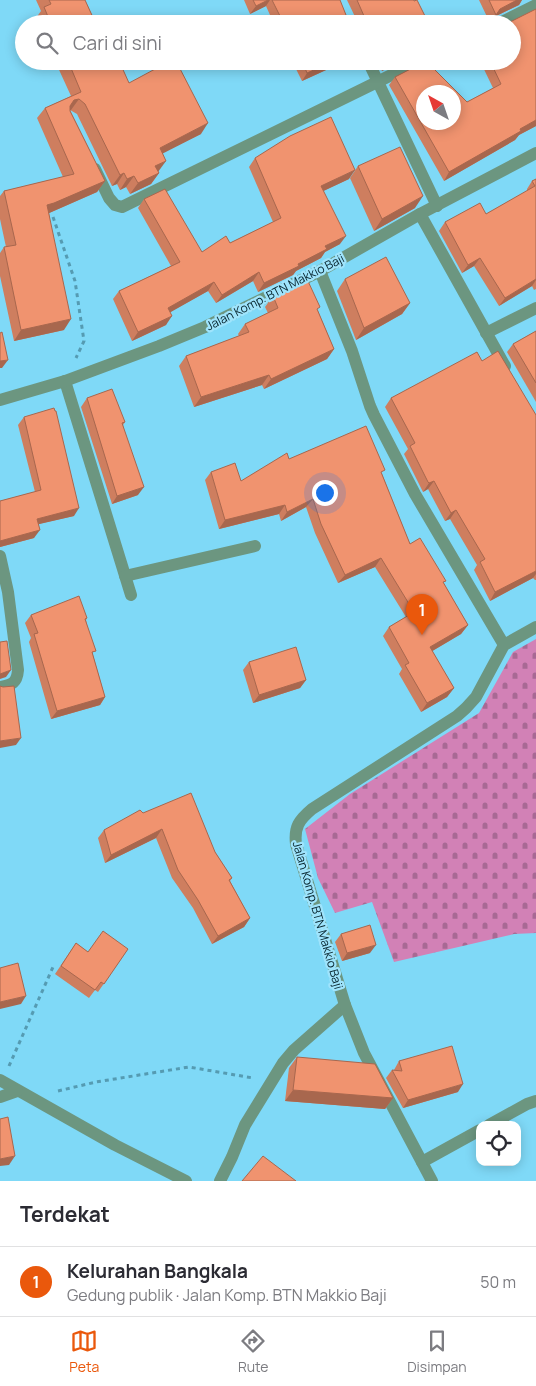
<!DOCTYPE html>
<html lang="id">
<meta charset="utf-8">
<style>
body{margin:0;font-family:Manrope,sans-serif;background:#f7f7f7;color:#2b2b33}
.controls{position:absolute;right:15px;bottom:15px;display:grid;overflow:hidden;border-radius:10px;box-shadow:0 2px 12px #0003}
.controls button{width:45px;height:45px;display:grid;place-items:center;padding:0;border:0;border-bottom:1px solid #e1e1e2;background:#fff;color:#2b2b33;font:25px sans-serif}
.compass{position:absolute;left:416px;top:85px;width:45px;height:45px;border-radius:50%;background:#fff;box-shadow:0 2px 12px #0003;rotate:320deg}
.you{position:absolute;left:324px;top:492px;width:18px;height:18px;margin:-12px;border:4px solid #fff;border-radius:50%;background:#1a73e8;box-shadow:0 0 0 8px #1a73e833}
.badge{display:grid;place-items:center;width:32px;height:32px;border-radius:50%;background:#ea580c;color:#fff;font-size:16px;font-weight:700}
.pin{position:absolute;translate:-50% -41px;filter:drop-shadow(0 1px 2px #0008)}
.pin::after{content:'';position:absolute;top:26px;width:18px;height:15px;background:inherit;clip-path:polygon(0 0,100% 0,50% 100%)}
.list{margin:0;padding:0;list-style:none}
h2{display:flex;justify-content:space-between;align-items:center;height:65px;margin:0;padding:0 20px;font-size:21px}
h2 small{font-size:16px;font-weight:400;color:#7c7c81}
.list li{display:grid;grid-template-columns:32px 1fr auto;gap:15px;align-items:center;box-sizing:border-box;height:70px;padding:0 20px;border-top:1px solid #e1e1e2}
.list b{display:block;font-size:19px;white-space:nowrap}
.list p{margin:0;font-size:16px;white-space:nowrap;color:#7c7c81}
.list em{font-size:16px;font-style:normal;color:#7c7c81}
.icon{flex:none;width:28px;height:28px;fill:none;stroke:currentColor;stroke-width:2;stroke-linecap:round;stroke-linejoin:round}
.map{position:relative;flex:none;width:536px;height:1181px;overflow:hidden}
.search{position:absolute;background:#fff;box-shadow:0 2px 12px #0003;left:15px;right:15px;top:15px;height:55px;display:flex;align-items:center;gap:12px;box-sizing:border-box;padding:0 18px;border-radius:28px;color:#7c7c81;font-size:19px}
.sheet{height:135px;background:#fff}
nav{display:flex;justify-content:space-around;align-items:center;box-sizing:border-box;height:70px;border-top:1px solid #e1e1e2;background:#fff;font-size:14px;color:#7c7c81}
nav a{display:grid;justify-items:center;gap:2px}
nav .on{color:#ea580c}
.map>svg:first-child{display:block}
</style>
<div class="map">
<svg width="536" height="1181" viewBox="0 0 536 1181">
<defs>
<pattern id="cemetery-stones" width="16" height="16" patternUnits="userSpaceOnUse" patternTransform="scale(1.25)"><rect width="16" height="16" fill="#d281b6"/><path d="M2 7V4a2 2 0 0 1 4 0v3zM10 15v-3a2 2 0 0 1 4 0v3z" fill="#a86994"/></pattern>
</defs>
<rect width="100%" height="100%" fill="#7fd9f7"/>
<path fill="url(#cemetery-stones)" d="M536,639V933L514,934L394,962L372,902L335,913L318,878L305,829L350,794L479,713L513,652Z"/>
<g fill="none" stroke-linecap="round" stroke-linejoin="round">
<g stroke="#559bb2" stroke-width="3" stroke-dasharray="4 4" stroke-linecap="butt">
<path d="M53,217L75,281L84,341L76,358"/>
<path d="M9,1066L53,967"/>
<path d="M58,1091L96,1082L189,1067L253,1078"/>
</g>
<g stroke="#6c9680" stroke-width="12">
<path d="M498,24L536,5"/>
<path d="M368,61L437,206"/>
<path d="M95,169L109,198L115,205L122,207L420,61"/>
<path d="M420,214L505,366"/>
<path d="M320,271L352,351L370,406L374,415L415,494L504,645"/>
<path d="M486,333L536,308"/>
<path d="M65,381L131,595"/>
<path d="M0,400L65,381L159,346L205,327L320,271L420,214L536,153"/>
<path d="M0,556L8,592L18,670C17,683 12,685 0,687"/>
<path d="M125,576L255,546"/>
<path d="M0,1080L115,1145L186,1181"/>
<path d="M0,1097L17,1091"/>
<path d="M489,1125L527,1104L536,1101"/>
<path d="M422,1162L480,1130"/>
<path d="M220,1181L232,1157L245,1125L283,1063L294,1050L345,1005"/>
<path d="M432,1181L364,1053L345,1005L296,844C294,827 299,820 312,809L457,716L466,708L476,697L504,645L536,627"/>
</g>
</g>
<g fill="#ce7e5f">
<path d="M36,0H85L96,24H39L36,18L41,11Z"/>
<path d="M244,0H340L348,20L354,24H274L266,6L250,14Z"/>
<path d="M347,0H414L358,23Z"/>
<path d="M479,0H522L519,5L494,17L490,23Z"/>
<path d="M536,9V126L519,135L515,140L444,181L389,85L395,77L467,102L493,88L480,61H512V24H498L499,22L503,24L508,23Z"/>
<path d="M55,61H113L115,66L129,83L201,134L162,153L158,172L159,173L151,184L130,194L126,187L120,190L117,184L112,186L77,114L70,110L105,181L97,192L49,213L64,330L14,341L0,276V253L4,247H6L0,219V196L4,191L63,177L37,118L45,108L71,96Z"/>
<path d="M292,61H352L339,68L337,65L302,81Z"/>
<path d="M377,61H401L382,71Z"/>
<path d="M255,158L349,179L323,191L340,244L325,252L321,258L296,271L293,275L258,292L253,281L216,303L208,291L170,312L166,325L132,341L113,299L119,291L171,266L138,208L144,199L202,252L230,243L273,222L249,167Z"/>
<path d="M358,166L415,208L374,231L350,178Z"/>
<path d="M536,179V289L534,290L532,286L499,306L474,266L462,273L439,231L445,222L486,214L527,191V189L532,181Z"/>
<path d="M345,279L410,303L402,314L356,340L337,291Z"/>
<path d="M273,296L318,311L334,349L327,359L264,389L262,385L194,407L179,366L186,356L239,336L238,334L245,324L268,313L265,307Z"/>
<path d="M536,331V402L507,352L513,344Z"/>
<path d="M482,361L536,415V580H535L533,578L490,601L474,570L477,565L450,519L445,521L428,489L423,492L404,454L408,449L385,407L391,398Z"/>
<path d="M87,398L125,422L123,425L138,495L112,504L81,407Z"/>
<path d="M24,417L74,516L38,524L34,538L0,547V501L35,492L18,425Z"/>
<path d="M289,459L382,474L410,544L444,584L468,625L461,634L432,651L454,688L447,697L421,712L399,674L402,669L383,636L389,627L406,617L375,567L338,583L315,533L306,507L281,521L279,514L219,529L205,480L211,472L241,481Z"/>
<path d="M31,615L87,618L86,620L93,655L105,697L100,705L51,719L29,642L31,638L25,623Z"/>
<path d="M249,662L306,680L300,688L253,703L243,670Z"/>
<path d="M143,813L215,852L232,878L230,881L250,918L244,927L212,944L193,908L172,878L156,838L105,863L98,838L104,830Z"/>
<path d="M341,934L370,953L342,961L335,942Z"/>
<path d="M76,943L88,952L128,949L98,992L95,990L89,998L55,974Z"/>
<path d="M297,1057L393,1098L385,1109L285,1101L289,1068Z"/>
<path d="M399,1061L458,1092L403,1108L386,1078L392,1070H394Z"/>
</g>
<g fill="#a8674e">
<path d="M268,0H270L266,6L250,14L256,6Z"/>
<path d="M517,0H522L519,5L494,17L500,9Z"/>
<path d="M334,61H340L337,65L302,81L307,73Z"/>
<path d="M344,61H352L339,68Z"/>
<path d="M390,61H401L382,71L387,63Z"/>
<path d="M79,99L71,110L66,111L74,100Z"/>
<path d="M536,120V126L519,135L515,140L444,181L449,172L520,129Z"/>
<path d="M208,123L201,134L152,159L160,148Z"/>
<path d="M166,161L158,172L155,166Z"/>
<path d="M355,170L349,179L315,195L321,186Z"/>
<path d="M124,173L117,184L112,186L120,175Z"/>
<path d="M159,173L151,184L130,194L138,183Z"/>
<path d="M134,176L126,187L120,190L127,179Z"/>
<path d="M105,181L97,192L47,214V205Z"/>
<path d="M423,196L415,208L374,231L382,219Z"/>
<path d="M346,236L340,244L325,252L321,258L296,271L293,275L258,292L264,283L298,264L325,246Z"/>
<path d="M480,258L474,266L462,273L468,265Z"/>
<path d="M259,272L253,281L216,303L222,295Z"/>
<path d="M536,279V280L532,286L499,306L505,298Z"/>
<path d="M214,282L208,291L162,317L168,308Z"/>
<path d="M410,303L402,314L356,340L364,328Z"/>
<path d="M172,316L166,325L132,341L138,332Z"/>
<path d="M71,319L64,330L14,341L21,330Z"/>
<path d="M334,349L327,359L264,389L271,379Z"/>
<path d="M8,360L2,368H0V361Z"/>
<path d="M269,375L262,385L194,407L201,397Z"/>
<path d="M434,481L428,489L423,492L429,483Z"/>
<path d="M144,487L138,495L112,504L117,496Z"/>
<path d="M313,499L306,507L281,521L287,512Z"/>
<path d="M285,505L279,514L219,529L225,520Z"/>
<path d="M79,508L74,516L31,526L37,519Z"/>
<path d="M456,510L450,519L445,521L451,513Z"/>
<path d="M40,530L34,538L0,547V541Z"/>
<path d="M381,558L375,567L338,583L345,575Z"/>
<path d="M536,571V574L533,578L490,601L495,592Z"/>
<path d="M468,625L461,634L424,656L430,647Z"/>
<path d="M11,670L6,677L0,679V674Z"/>
<path d="M306,680L300,688L253,703L259,695Z"/>
<path d="M454,688L447,697L421,712L427,703Z"/>
<path d="M105,697L100,705L51,719L57,711Z"/>
<path d="M21,738L16,745L0,748V741Z"/>
<path d="M162,829L156,838L105,863L111,855Z"/>
<path d="M250,918L244,927L212,944L218,936Z"/>
<path d="M376,945L370,953L342,961L347,953Z"/>
<path d="M26,996L21,1004L0,1009V1002Z"/>
<path d="M463,1084L458,1092L403,1108L408,1100Z"/>
<path d="M293,1090L393,1098L385,1109L285,1101Z"/>
<path d="M15,1156L9,1165L0,1166V1159Z"/>
</g>
<g fill="#f0936f" stroke="#a8674e" fill-rule="evenodd">
<path d="M49,0H85L96,24H51L44,7L51,4Z"/>
<path d="M253,0H268L256,6Z"/>
<path d="M272,0H340L348,20L354,24H284Z"/>
<path d="M357,0H414V1L417,0L429,24H356L359,23L362,20L364,16Z"/>
<path d="M489,0H517L500,9L496,15Z"/>
<path d="M536,9V120L520,129L521,131L449,172L395,77L426,61L467,102L501,84L490,61H512V24H500L499,22L503,24L508,23ZM424,92H454V122H424Z"/>
<path d="M68,61H113L115,66L120,63L129,83L170,61H176L208,123L160,148L166,161L155,166L159,173L138,183L134,176L127,179L124,173L120,175L85,104L79,99L74,100L70,106V111L105,181L54,203L47,205L71,319L21,330L4,247L16,245L4,191L74,174L45,108L81,92Z"/>
<path d="M302,61H334L307,73Z"/>
<path d="M331,117L355,170L321,186L346,236L325,246L327,249L298,264L299,266L264,283L259,272L222,295L214,282L168,308L172,316L138,332L119,291L180,262L144,199L165,189L202,252L226,236L230,243L281,218L255,158L290,136Z"/>
<path d="M400,147L423,196L382,219L358,166Z"/>
<path d="M536,179V279L505,298L480,258L468,265L445,222L480,203L486,214L535,186L532,181Z"/>
<path d="M386,257L410,303L364,328L345,279Z"/>
<path d="M307,279L320,307L317,309L334,349L271,379L269,375L201,397L186,356L249,332L245,324L278,308L273,296Z"/>
<path d="M536,331V383L513,344Z"/>
<path d="M2,332L8,360L0,361V333Z"/>
<path d="M498,351L536,415V571L495,592L480,562L485,559L456,510L451,513L434,481L429,483L428,482L410,446L415,443L391,398L477,352L482,361Z"/>
<path d="M112,389L125,422L122,423L144,487L117,496L87,398Z"/>
<path d="M54,408L55,411H56L79,508L37,519L40,530L0,541V501L41,490L24,417Z"/>
<path d="M366,426L385,470L381,472L410,544L420,538L446,581L443,582L468,625L430,647L454,688L427,703L405,665L409,663L389,627L414,612L381,558L345,575L321,524L313,499L287,512L285,505L225,520L211,472L235,463L241,481L287,453L289,459Z"/>
<path d="M79,596L87,618L85,619L96,651L92,652L105,697L57,711L34,634L38,633L31,615Z"/>
<path d="M7,641L11,670L0,674V642Z"/>
<path d="M296,647L306,680L259,695L249,662Z"/>
<path d="M0,686L3,687L14,686L21,738L0,741Z"/>
<path d="M191,793L215,852L232,878L229,880L250,918L218,936L198,900L178,870L162,829L111,855L104,830L140,810L143,813Z"/>
<path d="M370,925L376,945L347,953L341,934Z"/>
<path d="M103,931L128,949L104,984L101,982L95,990L61,966L76,943L88,952Z"/>
<path d="M18,963L26,996L0,1002V968Z"/>
<path d="M452,1046L463,1084L408,1100L392,1070L402,1071L399,1061Z"/>
<path d="M297,1057L375,1064L393,1098L293,1090Z"/>
<path d="M8,1117L15,1156L0,1159V1119Z"/>
<path d="M263,1156L296,1181H242Z"/>
</g>
<g text-anchor="middle" dominant-baseline="central" stroke-width="4.5" stroke-linejoin="round" paint-order="stroke">
<g font-size="12" fill="#04212a" stroke="#9fe4fc">
<text transform="translate(275 292) rotate(-27)">Jalan Komp. BTN Makkio Baji</text>
<text transform="translate(318 915) rotate(74)">Jalan Komp. BTN Makkio Baji</text>
</g>
</g>
</svg>
<div class="controls">
<button><svg class="icon" aria-label="locate" viewBox="0 0 24 24"><circle cx="12" cy="12" r="6"/><path d="M12 2v4M12 18v4M2 12h4M18 12h4"/></svg></button>
</div>
<svg class="compass" viewBox="-18 -18 36 36"><path d="M0-13l5 13h-10z" fill="#e53935"/><path d="M0 13l5-13h-10z" fill="#7c7c81"/></svg>
<div class="you"></div>
<div class="pin badge" style="left:422px;top:635px">1</div>
<div class="search"><svg class="icon" aria-label="search" viewBox="0 0 24 24"><circle cx="10" cy="10" r="6"/><path d="M15 15l6 6"/></svg>Cari di sini</div>
</div>
<section class="sheet">
<h2>Terdekat<small></small></h2>
<ul class="list">
<li><span class="badge">1</span><div><b>Kelurahan Bangkala</b><p>Gedung publik · Jalan Komp. BTN Makkio Baji</p></div><em>50 m</em></li>
</ul>
</section>
<nav>
<a class="on"><svg class="icon" aria-label="map" viewBox="0 0 24 24"><path d="M3 6l6-2 6 2 6-2v14l-6 2-6-2-6 2zM9 4v14M15 6v14"/></svg>Peta</a>
<a><svg class="icon" aria-label="directions" viewBox="0 0 24 24"><path d="M12 3l9 9-9 9-9-9zM9 14v-3h6M13 9l2 2-2 2"/></svg>Rute</a>
<a><svg class="icon" aria-label="saved" viewBox="0 0 24 24"><path d="M7 4h10v16l-5-4-5 4z"/></svg>Disimpan</a>
</nav>
